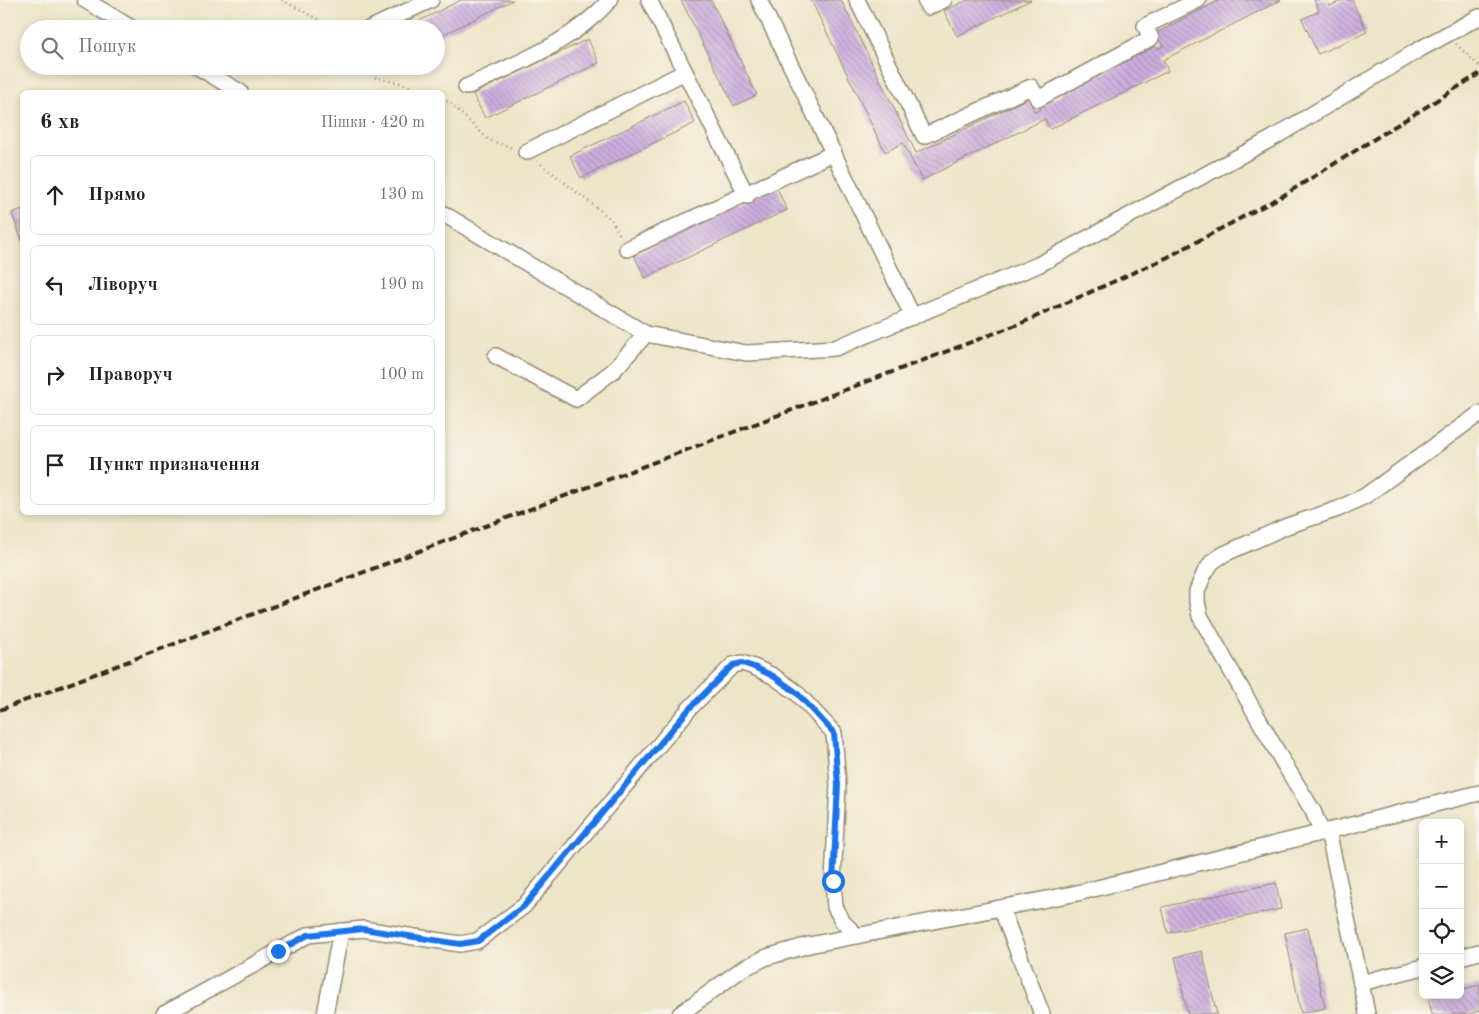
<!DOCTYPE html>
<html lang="uk">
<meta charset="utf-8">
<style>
body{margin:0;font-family:"Old Standard TT",serif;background:#f6f6f6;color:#202124}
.controls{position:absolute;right:15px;bottom:15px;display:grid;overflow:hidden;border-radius:8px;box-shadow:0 2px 8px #0003}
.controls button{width:45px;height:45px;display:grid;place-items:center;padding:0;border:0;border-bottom:1px solid #e0e0e0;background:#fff;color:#202124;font:25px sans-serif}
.stop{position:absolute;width:15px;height:15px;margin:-11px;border:4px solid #1a73e8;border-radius:50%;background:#fff}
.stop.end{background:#1a73e8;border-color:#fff;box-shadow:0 1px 5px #0008}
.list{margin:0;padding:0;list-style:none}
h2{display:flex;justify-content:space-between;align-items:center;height:65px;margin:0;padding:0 20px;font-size:21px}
h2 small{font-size:16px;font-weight:400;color:#757577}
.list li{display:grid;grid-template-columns:32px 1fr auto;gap:15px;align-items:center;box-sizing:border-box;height:80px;margin:0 10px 10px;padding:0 10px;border:1px solid #e0e0e0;border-radius:8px}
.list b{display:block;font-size:19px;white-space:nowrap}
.list em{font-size:16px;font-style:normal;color:#757577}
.icon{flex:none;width:28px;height:28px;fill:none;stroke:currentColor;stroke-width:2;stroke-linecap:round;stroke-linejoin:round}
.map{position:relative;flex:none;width:1479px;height:1014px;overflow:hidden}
.search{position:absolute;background:#fff;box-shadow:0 2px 8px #0003;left:20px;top:20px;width:425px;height:55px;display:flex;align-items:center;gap:12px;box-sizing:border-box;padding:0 18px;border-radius:28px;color:#757577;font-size:19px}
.panel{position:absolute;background:#fff;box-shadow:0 2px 8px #0003;left:20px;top:90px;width:425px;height:425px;border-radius:8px}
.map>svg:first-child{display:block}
</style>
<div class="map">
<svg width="1479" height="1014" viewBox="0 0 1479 1014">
<defs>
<pattern id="building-back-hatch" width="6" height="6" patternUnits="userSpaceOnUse" patternTransform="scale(1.25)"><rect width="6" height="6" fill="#cdaedf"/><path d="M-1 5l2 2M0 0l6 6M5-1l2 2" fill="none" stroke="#a88eb4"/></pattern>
</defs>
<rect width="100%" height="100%" fill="#f7f3e8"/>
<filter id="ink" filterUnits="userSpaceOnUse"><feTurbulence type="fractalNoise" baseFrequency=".02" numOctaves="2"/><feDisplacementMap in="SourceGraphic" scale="10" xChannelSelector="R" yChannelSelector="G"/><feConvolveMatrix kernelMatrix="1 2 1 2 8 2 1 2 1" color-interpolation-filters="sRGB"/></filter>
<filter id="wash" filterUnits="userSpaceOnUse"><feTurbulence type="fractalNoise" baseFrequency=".0096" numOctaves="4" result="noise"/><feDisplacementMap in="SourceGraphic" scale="20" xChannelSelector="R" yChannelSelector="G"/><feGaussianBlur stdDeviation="1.12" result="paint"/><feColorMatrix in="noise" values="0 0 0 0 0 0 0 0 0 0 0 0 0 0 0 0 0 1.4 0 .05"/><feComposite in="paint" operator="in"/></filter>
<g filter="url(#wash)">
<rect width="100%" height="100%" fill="#ede5c8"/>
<g id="blocks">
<g fill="url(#building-back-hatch)">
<path d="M461,0H513L436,38V29H403Z"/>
<path d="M681,0H711L757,95L734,106Z"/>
<path d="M811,0H841L916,153L1028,98L1035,112L1041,109L1039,107L1155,46L1158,49L1163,46L1156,33L1220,0H1281L1163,60L1168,71L1050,129L1045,119L922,180L903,143L885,152Z"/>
<path d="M967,0H1031L957,36L944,11Z"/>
<path d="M1314,0H1327L1330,6L1343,0H1352L1367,32L1318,54L1302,19L1319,11Z"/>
<path d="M588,39L599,63L485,118L473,94Z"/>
<path d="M684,101L695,123L581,178L570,156Z"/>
<path d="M776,186L787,210L645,278L634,255Z"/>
<path d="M22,209V241L12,213Z"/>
<path d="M1276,883L1281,909L1168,933L1162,907Z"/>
<path d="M1308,928L1325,1008L1301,1013L1285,933Z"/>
<path d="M1202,951L1217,1014H1188L1175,957Z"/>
<path d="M1479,985V1011L1468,1014H1432L1428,997L1460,995V990Z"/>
</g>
</g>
</g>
<g filter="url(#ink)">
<use href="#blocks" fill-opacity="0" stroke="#948873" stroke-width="1"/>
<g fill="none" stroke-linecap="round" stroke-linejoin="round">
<defs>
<g id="minor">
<path d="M85,0L133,29"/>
<path d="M649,0L747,196"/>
<path d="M759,0L913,317"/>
<path d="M857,0L924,136L1031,87L1038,99L1151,38L1145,26L1198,0"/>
<path d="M925,0L928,7L944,0"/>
<path d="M369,29L431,0"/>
<path d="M196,66L240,92"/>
<path d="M466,87C519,62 570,44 610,0"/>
<path d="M526,152L685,72"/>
<path d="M442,213L646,334L746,353L835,348L1038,265L1273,138L1420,49L1479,17"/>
<path d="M627,249L834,153"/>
<path d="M496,356L576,399L613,371L646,334"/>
<path d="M1328,831L1479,793"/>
<path d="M1322,833L1313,811L1283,762L1200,616L1197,602V591L1204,574L1212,562L1224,554L1287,526L1338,509L1365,496L1479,414"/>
<path d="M1001,908L1042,1014"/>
<path d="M1460,957L1479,952"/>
<path d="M1361,983L1367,1014"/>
<path d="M164,1014L308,935L363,929L460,944L477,941L524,906L690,708L733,665L742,663L754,667L773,676L796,692L834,733L838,785L833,881L835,907L843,922L857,936"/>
<path d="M325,1014L341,931"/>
<path d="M680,1014L742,969L767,957L809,945L1073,894L1328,831L1361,983L1423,967"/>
</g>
</defs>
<use href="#minor" stroke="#948873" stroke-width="18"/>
<g stroke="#948873" stroke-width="2.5" stroke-dasharray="1 4" stroke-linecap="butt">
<path d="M282,0L325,23L330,29"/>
<path d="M1456,44L1479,66"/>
<path d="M365,66L376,78L400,83L425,92"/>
<path d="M442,99L449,102L489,140L513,148"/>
<path d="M537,161L611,219L621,237"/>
</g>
<use href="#minor" stroke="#fff" stroke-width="15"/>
<path stroke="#3b2a1e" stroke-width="4" stroke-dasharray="8 4" stroke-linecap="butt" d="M0,710L1024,322L1168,257L1284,195L1479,74"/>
</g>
</g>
<g fill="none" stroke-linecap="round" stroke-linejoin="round" filter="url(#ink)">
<path stroke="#1a73e8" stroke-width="6" d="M278,951L308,935L363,929L460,944L478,941L524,906L690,708L733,665L742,663L754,667L773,676L796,692L834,733L838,785L833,881"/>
</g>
</svg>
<div class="controls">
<button>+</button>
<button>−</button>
<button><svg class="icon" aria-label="locate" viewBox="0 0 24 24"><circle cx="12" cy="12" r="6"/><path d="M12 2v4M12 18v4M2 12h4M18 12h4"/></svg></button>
<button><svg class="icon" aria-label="layers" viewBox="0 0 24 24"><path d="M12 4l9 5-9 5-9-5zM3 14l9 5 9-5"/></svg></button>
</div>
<div class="stop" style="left:833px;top:881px"></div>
<div class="stop end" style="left:278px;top:951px"></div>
<div class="search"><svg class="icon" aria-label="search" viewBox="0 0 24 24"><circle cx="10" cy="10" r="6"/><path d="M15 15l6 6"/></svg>Пошук</div>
<section class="panel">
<h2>6 хв<small>Пішки · 420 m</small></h2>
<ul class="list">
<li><svg class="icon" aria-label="ahead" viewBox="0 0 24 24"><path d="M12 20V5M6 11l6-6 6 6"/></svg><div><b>Прямо</b></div><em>130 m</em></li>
<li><svg class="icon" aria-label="left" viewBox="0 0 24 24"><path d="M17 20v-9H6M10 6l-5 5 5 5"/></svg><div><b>Ліворуч</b></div><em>190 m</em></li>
<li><svg class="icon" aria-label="right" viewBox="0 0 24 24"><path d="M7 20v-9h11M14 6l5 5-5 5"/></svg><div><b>Праворуч</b></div><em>100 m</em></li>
<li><svg class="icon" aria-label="arrive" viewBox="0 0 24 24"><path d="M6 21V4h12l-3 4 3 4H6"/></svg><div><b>Пункт призначення</b></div></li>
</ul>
</section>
</div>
